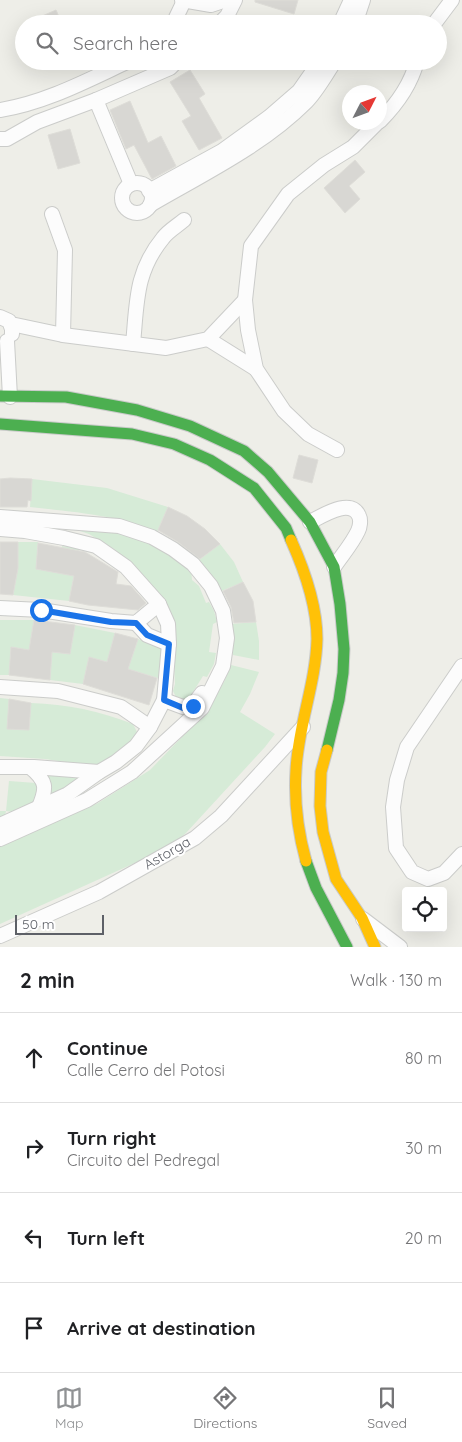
<!DOCTYPE html>
<meta charset="utf-8">
<style>
body{margin:0;font-family:Quicksand,sans-serif;background:#f2f2f2;color:#202124}
.controls{position:absolute;right:15px;bottom:15px;display:grid;overflow:hidden;border-radius:5px;box-shadow:0 5px 20px #0002}
.controls button{width:45px;height:45px;display:grid;place-items:center;padding:0;border:0;border-bottom:1px solid #e0e0e0;background:#fff;color:#202124;font:25px sans-serif}
.compass{position:absolute;left:342px;top:85px;width:45px;height:45px;border-radius:50%;background:#fff;box-shadow:0 5px 20px #0002;rotate:48deg}
.scale{position:absolute;left:15px;bottom:12px;width:89px;box-sizing:border-box;padding-left:5px;border:2px solid #5d6067;border-top:0;font-size:14px;line-height:18px;white-space:nowrap;color:#5d6067;-webkit-text-stroke:4px #fff;paint-order:stroke}
.stop{position:absolute;width:15px;height:15px;margin:-11px;border:4px solid #1a73e8;border-radius:50%;background:#fff}
.stop.end{background:#1a73e8;border-color:#fff;box-shadow:0 1px 5px #0008}
.list{margin:0;padding:0;list-style:none}
h2{display:flex;justify-content:space-between;align-items:center;height:65px;margin:0;padding:0 20px;font-size:21px}
h2 small{font-size:16px;font-weight:400;color:#757577}
.list li{display:grid;grid-template-columns:32px 1fr auto;gap:15px;align-items:center;box-sizing:border-box;height:90px;padding:0 20px;border-top:1px solid #e0e0e0}
.list b{display:block;font-size:19px;white-space:nowrap}
.list p{margin:0;font-size:16px;white-space:nowrap;color:#757577}
.list em{font-size:16px;font-style:normal;color:#757577}
.icon{flex:none;width:28px;height:28px;fill:none;stroke:currentColor;stroke-width:2;stroke-linecap:round;stroke-linejoin:round}
.map{position:relative;flex:none;width:462px;height:947px;overflow:hidden}
.search{position:absolute;background:#fff;box-shadow:0 5px 20px #0002;left:15px;right:15px;top:15px;height:55px;display:flex;align-items:center;gap:12px;box-sizing:border-box;padding:0 18px;border-radius:28px;color:#757577;font-size:19px}
.sheet{height:425px;background:#fff}
nav{display:flex;justify-content:space-around;align-items:center;box-sizing:border-box;height:70px;border-top:1px solid #e0e0e0;background:#fff;font-size:14px;color:#757577}
nav a{display:grid;justify-items:center;gap:2px}
nav .on{color:#909294}
.map>svg:first-child{display:block}
</style>
<div class="map">
<svg width="462" height="947" viewBox="0 0 462 947">
<rect width="100%" height="100%" fill="#eeeee8"/>
<g fill="#d6ebd7">
<path d="M32,479L107,488L168,507L157,532C117,515 74,512 30,507Z"/>
<path d="M59,524L140,536L191,568L192,580L199,586L206,603L209,602L214,611L217,622L213,624L209,652L216,653L214,664L207,677L203,676L188,700L181,701L176,697L173,691L175,684L173,641L144,579L114,549L89,534Z"/>
<path d="M18,542H38L36,569L58,573L62,546L79,549L69,601L13,595L18,568Z"/>
<path d="M220,544L234,562L243,582L219,592L198,561Z"/>
<path d="M0,620H34L29,650L11,647L9,675H0Z"/>
<path d="M256,622L259,641V660L233,655L230,624Z"/>
<path d="M75,625L115,633L107,662L89,657L83,684L50,680L52,652L70,654Z"/>
<path d="M138,639L164,649L158,678L128,669Z"/>
<path d="M231,665L259,672L250,694L240,712L275,734L265,747L186,833L168,848L0,924V847L98,803L150,770L207,711L224,682Z"/>
<path d="M0,698L9,699L8,729L29,730L31,703C67,704 100,711 133,724L138,734L123,749L99,767L45,759L0,756Z"/>
<path d="M36,772H99L41,805Z"/>
<path d="M9,781L36,783L40,788L37,800L12,812L6,811L5,816L0,818V811H6Z"/>
</g>
<g fill="#d8d7d3" stroke="#deddd8">
<path d="M255,0H298L294,14L255,2Z"/>
<path d="M56,10L62,24H24Z"/>
<path d="M190,70L205,94L199,98L222,138L199,150L182,121L191,116L170,82Z"/>
<path d="M130,101L148,143L161,136L176,166L152,179L134,145L126,149L110,110Z"/>
<path d="M70,129L80,163L58,169L48,135Z"/>
<path d="M355,160L365,172L349,186L360,199L345,213L324,188Z"/>
<path d="M299,455L318,460L312,483L293,478Z"/>
<path d="M10,478L32,479L31,501L28,500L27,507H0V479Z"/>
<path d="M168,507L187,516L205,529L220,544L200,559L178,542L158,530Z"/>
<path d="M0,542H18V568L13,595L0,594Z"/>
<path d="M38,543L85,552L118,572L116,584L131,586L146,603L138,610L88,605L69,601L74,576L36,569Z"/>
<path d="M243,582L253,601L256,622L234,623L231,607L223,591Z"/>
<path d="M34,620L75,625L70,654L52,652L50,680L9,675L11,647L29,650Z"/>
<path d="M115,633L138,639L128,669L157,678L149,705L83,684L89,657L107,662Z"/>
<path d="M9,699L31,703L29,730L7,729Z"/>
</g>
<g fill="none" stroke-linecap="round" stroke-linejoin="round">
<defs>
<g id="street">
<path d="M182,0L211,5L226,0"/>
<path d="M173,24L184,1"/>
<path d="M219,24L227,16L235,0"/>
<path d="M340,24L351,0"/>
<path d="M355,24L363,0"/>
<path d="M434,24L452,0"/>
<path d="M96,100L131,184"/>
<path d="M0,110C45,103 88,80 129,61"/>
<path d="M380,121C397,104 411,84 417,61"/>
<path d="M0,139H7L37,122L96,100L170,68L177,61"/>
<circle cx="137" cy="198" r="15"/>
<path d="M149,191L222,151L269,117L299,91L320,61"/>
<path d="M150,205C203,174 262,146 306,102C317,91 326,74 335,61"/>
<path d="M52,214L65,250L63,335"/>
<path d="M0,317L9,321L12,329V334"/>
<path d="M11,324L63,335L166,348L208,339L245,300"/>
<path d="M208,339L256,369"/>
<path d="M7,341L10,397"/>
<path d="M133,344C137,303 135,272 163,238C168,231 177,226 184,220"/>
<path d="M337,450L308,434L284,411L256,369L248,330L245,300L251,246L288,194L324,165L353,147L378,122"/>
<path d="M0,517L119,526L152,537L173,549L193,564L211,586L223,611L227,638L223,666L202,708L132,772L87,800L0,839"/>
<path d="M310,522C322,516 351,497 359,516C361,520 360,527 358,531C352,544 342,555 334,567"/>
<path d="M0,529L25,531L64,538L96,546L126,567L159,604L168,624L169,644L164,700L150,727L136,746L116,762L99,772L68,794L0,825"/>
<path d="M0,608L41,610L111,621L136,623L159,604"/>
<path d="M136,623L147,635L169,644"/>
<path d="M462,666L407,747L397,780L393,807L396,848L412,872L428,879L444,873L462,854"/>
<path d="M0,687L58,691L121,707L150,727"/>
<path d="M164,700L183,707L193,705L202,693"/>
<path d="M0,767H34L99,772"/>
<path d="M30,767C47,781 47,788 39,807"/>
<path d="M363,919L400,947"/>
<path d="M0,936L99,892L195,838L221,816L303,727"/>
</g>
<g id="fast">
<path d="M0,396L66,397L137,410L190,426L244,451L268,472L310,522L334,567L340,604L344,649L343,673L339,700L327,750"/>
<path d="M0,424L132,434L174,444L210,460L254,488L286,528L291,540"/>
<path d="M306,861L316,888L347,947"/>
</g>
<g id="slow">
<path d="M291,540C304,569 317,607 317,639C316,683 298,726 296,770C294,801 298,832 306,861"/>
<path d="M327,750L321,772L320,806L323,832L336,879L362,918L375,947"/>
</g>
</defs>
<use href="#street" stroke="#cbccca" stroke-width="16"/>
<use href="#fast" stroke="#c9cac9" stroke-width="13"/>
<use href="#slow" stroke="#c9cac9" stroke-width="13"/>
<use href="#street" stroke="#fcfcfc" stroke-width="14"/>
<use href="#fast" stroke="#4caf50" stroke-width="11"/>
<use href="#slow" stroke="#ffc107" stroke-width="11"/>
</g>
<g fill="none" stroke-linecap="round" stroke-linejoin="round">
<path stroke="#1a73e8" stroke-width="6" d="M41,610L111,622L136,623L147,635L169,644L164,700L183,708L193,706"/>
</g>
<g text-anchor="middle" dominant-baseline="central" stroke-width="4" stroke-linejoin="round" paint-order="stroke">
<g font-size="14" fill="#5d6067" stroke="#fff">
<text transform="translate(167 853) rotate(-30)">Astorga</text>
</g>
</g>
</svg>
<div class="controls">
<button><svg class="icon" aria-label="locate" viewBox="0 0 24 24"><circle cx="12" cy="12" r="6"/><path d="M12 2v4M12 18v4M2 12h4M18 12h4"/></svg></button>
</div>
<svg class="compass" viewBox="-18 -18 36 36"><path d="M0-13l5 13h-10z" fill="#e53935"/><path d="M0 13l5-13h-10z" fill="#757577"/></svg>
<div class="scale">50 m</div>
<div class="stop" style="left:41px;top:610px"></div>
<div class="stop end" style="left:193px;top:706px"></div>
<div class="search"><svg class="icon" aria-label="search" viewBox="0 0 24 24"><circle cx="10" cy="10" r="6"/><path d="M15 15l6 6"/></svg>Search here</div>
</div>
<section class="sheet">
<h2>2 min<small>Walk · 130 m</small></h2>
<ul class="list">
<li><svg class="icon" aria-label="ahead" viewBox="0 0 24 24"><path d="M12 20V5M6 11l6-6 6 6"/></svg><div><b>Continue</b><p>Calle Cerro del Potosi</p></div><em>80 m</em></li>
<li><svg class="icon" aria-label="right" viewBox="0 0 24 24"><path d="M7 20v-9h11M14 6l5 5-5 5"/></svg><div><b>Turn right</b><p>Circuito del Pedregal</p></div><em>30 m</em></li>
<li><svg class="icon" aria-label="left" viewBox="0 0 24 24"><path d="M17 20v-9H6M10 6l-5 5 5 5"/></svg><div><b>Turn left</b></div><em>20 m</em></li>
<li><svg class="icon" aria-label="arrive" viewBox="0 0 24 24"><path d="M6 21V4h12l-3 4 3 4H6"/></svg><div><b>Arrive at destination</b></div></li>
</ul>
</section>
<nav>
<a class="on"><svg class="icon" aria-label="map" viewBox="0 0 24 24"><path d="M3 6l6-2 6 2 6-2v14l-6 2-6-2-6 2zM9 4v14M15 6v14"/></svg>Map</a>
<a><svg class="icon" aria-label="directions" viewBox="0 0 24 24"><path d="M12 3l9 9-9 9-9-9zM9 14v-3h6M13 9l2 2-2 2"/></svg>Directions</a>
<a><svg class="icon" aria-label="saved" viewBox="0 0 24 24"><path d="M7 4h10v16l-5-4-5 4z"/></svg>Saved</a>
</nav>
